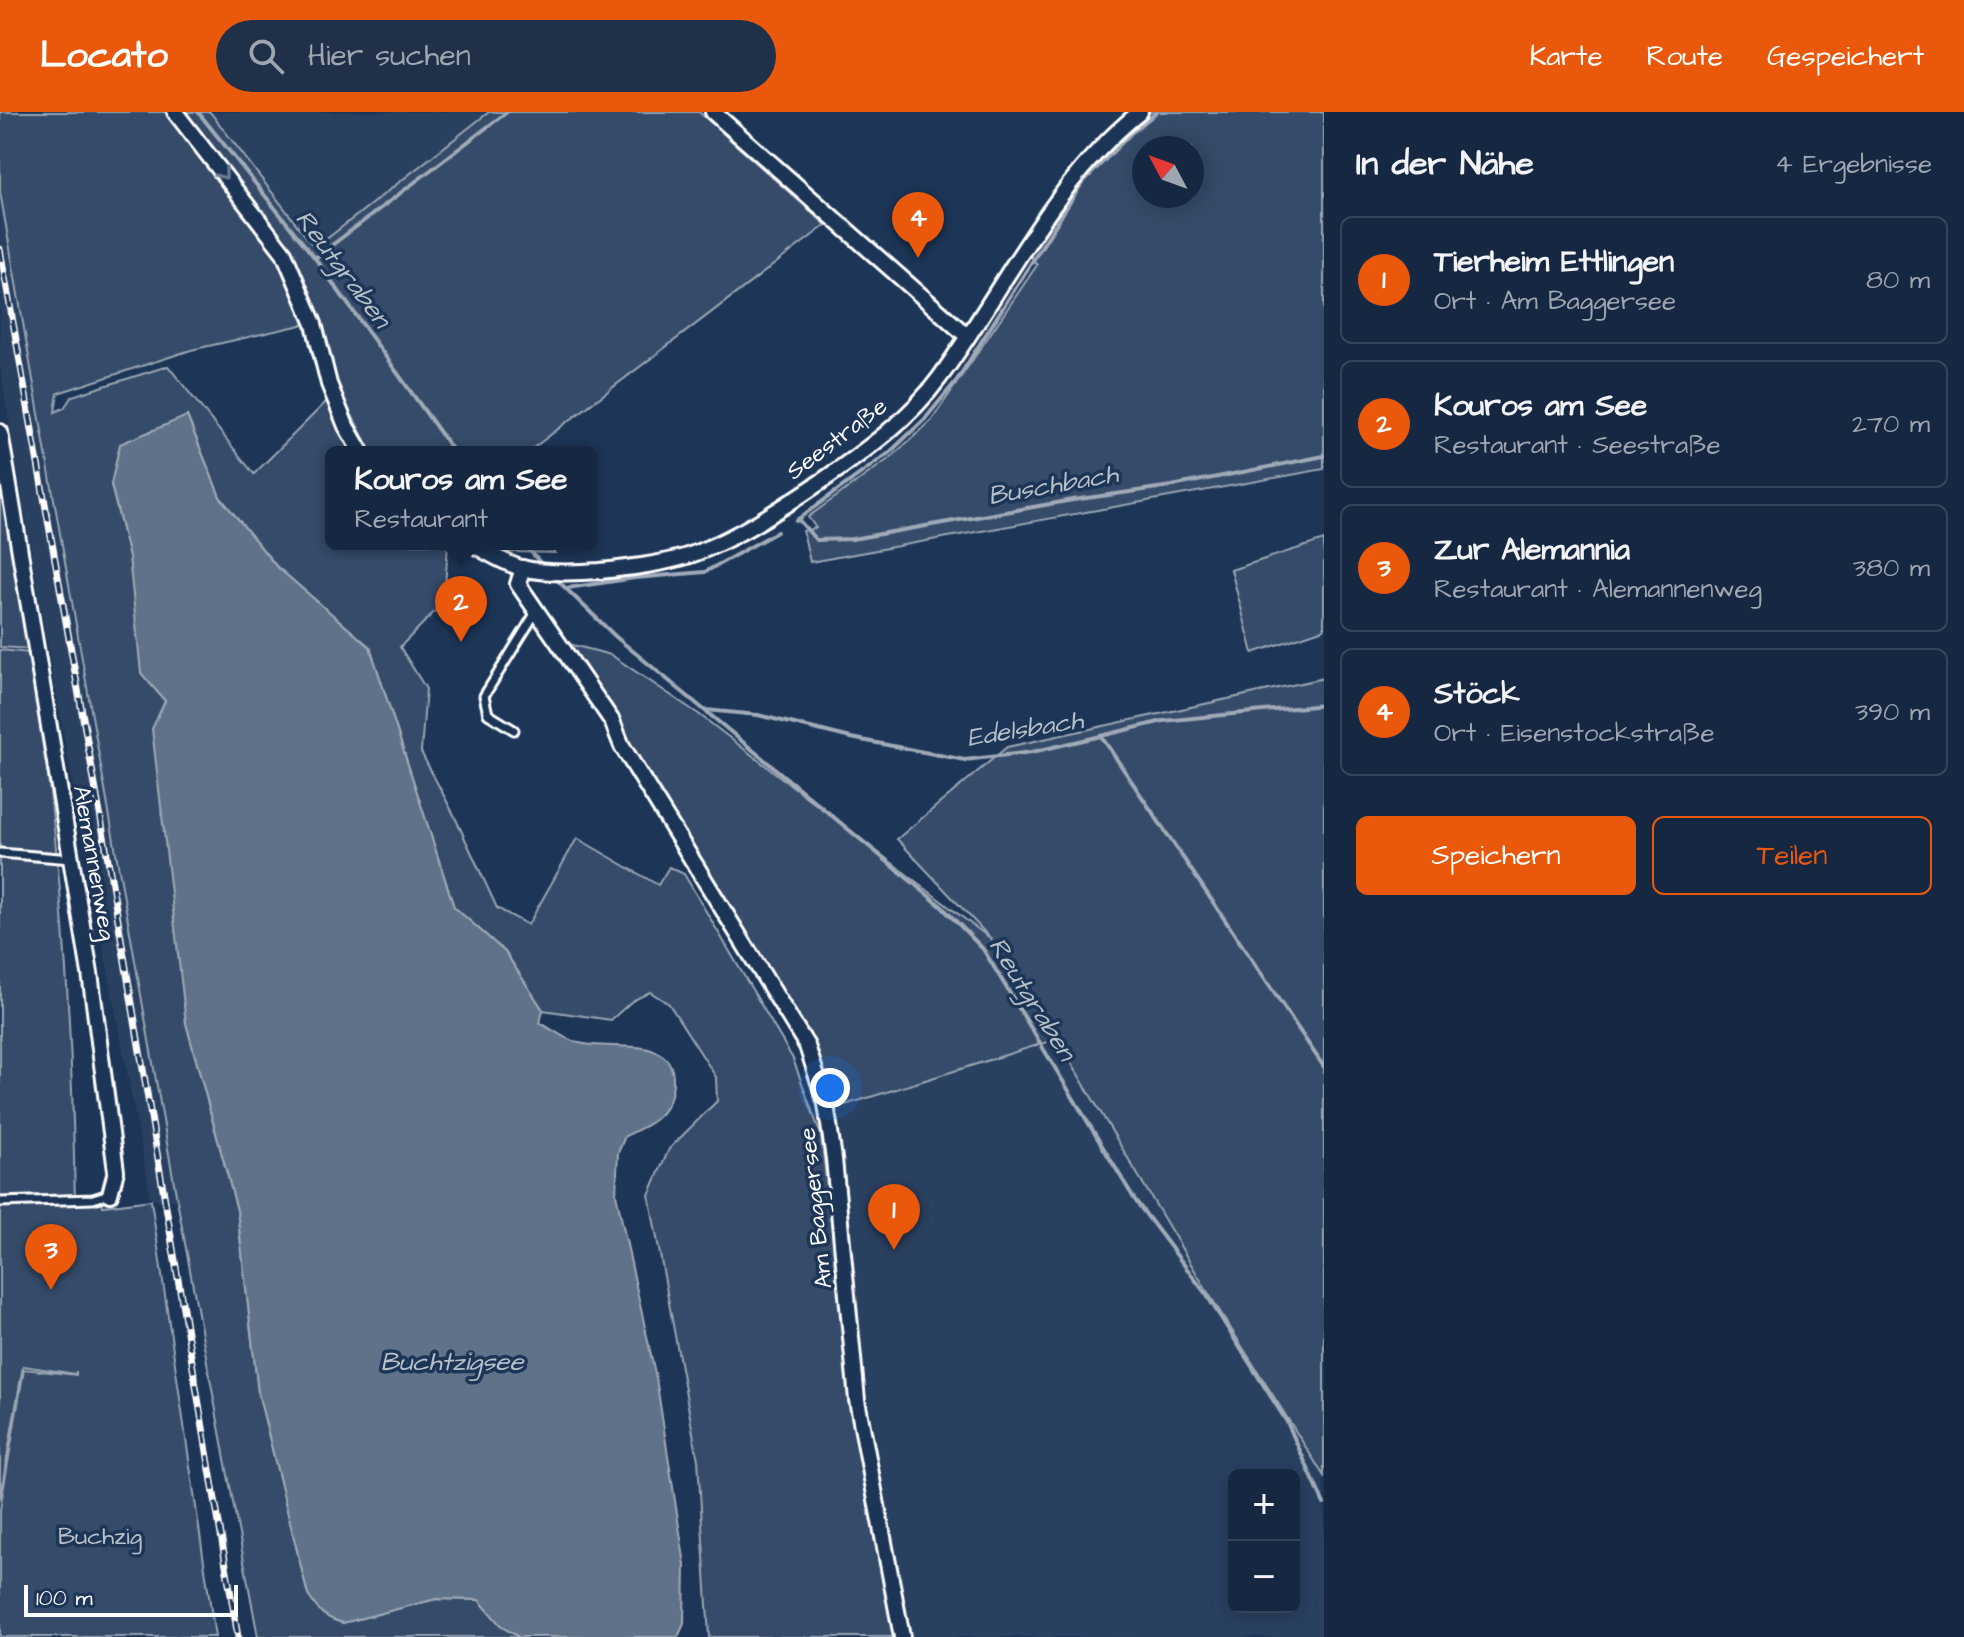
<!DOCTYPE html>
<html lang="de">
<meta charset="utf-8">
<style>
body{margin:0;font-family:"Architects Daughter",sans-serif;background:#1f3048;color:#f1f3f6}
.controls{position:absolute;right:24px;bottom:24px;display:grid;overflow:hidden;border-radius:12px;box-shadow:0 4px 20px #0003}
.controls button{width:72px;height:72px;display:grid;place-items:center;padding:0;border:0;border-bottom:2px solid #35445a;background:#162841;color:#f1f3f6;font:40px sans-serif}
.compass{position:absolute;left:1132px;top:24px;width:72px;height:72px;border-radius:50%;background:#162841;box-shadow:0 4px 20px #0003;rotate:311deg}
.scale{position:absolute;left:24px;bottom:20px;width:214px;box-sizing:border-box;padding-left:8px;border:4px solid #fff;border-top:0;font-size:22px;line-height:28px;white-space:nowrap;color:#fff;-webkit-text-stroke:6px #1d3557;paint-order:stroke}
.you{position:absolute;left:830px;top:976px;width:28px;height:28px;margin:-20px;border:6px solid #fff;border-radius:50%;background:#1a73e8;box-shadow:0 0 0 12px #1a73e833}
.badge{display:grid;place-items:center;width:52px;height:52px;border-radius:50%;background:#ea580c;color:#fff;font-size:26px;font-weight:700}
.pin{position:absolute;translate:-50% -66px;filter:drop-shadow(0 2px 4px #0008)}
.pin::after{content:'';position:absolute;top:42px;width:28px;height:24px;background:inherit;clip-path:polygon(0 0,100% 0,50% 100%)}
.popup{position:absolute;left:325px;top:334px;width:272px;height:104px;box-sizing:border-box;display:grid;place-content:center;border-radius:12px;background:#162841;filter:drop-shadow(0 2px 6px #0005);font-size:26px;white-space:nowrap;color:#9ea6b1}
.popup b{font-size:30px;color:#f1f3f6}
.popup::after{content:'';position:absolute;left:50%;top:100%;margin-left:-16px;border:16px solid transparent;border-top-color:#162841}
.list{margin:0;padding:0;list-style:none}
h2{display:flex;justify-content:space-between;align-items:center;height:104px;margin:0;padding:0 32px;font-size:34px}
h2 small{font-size:26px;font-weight:400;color:#9ea6b1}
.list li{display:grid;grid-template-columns:52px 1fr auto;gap:24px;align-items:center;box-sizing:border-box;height:128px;margin:0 16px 16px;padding:0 16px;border:2px solid #35445a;border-radius:12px}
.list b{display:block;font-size:30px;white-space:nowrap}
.list p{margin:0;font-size:26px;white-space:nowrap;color:#9ea6b1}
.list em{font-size:26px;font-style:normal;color:#9ea6b1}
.actions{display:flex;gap:16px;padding:24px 32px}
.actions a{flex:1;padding:18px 0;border:2px solid #ea580c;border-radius:12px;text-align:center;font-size:28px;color:#ea580c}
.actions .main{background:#ea580c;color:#fff}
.icon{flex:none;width:44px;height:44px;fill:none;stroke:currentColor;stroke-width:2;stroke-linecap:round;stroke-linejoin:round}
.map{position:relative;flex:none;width:1324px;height:1525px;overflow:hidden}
header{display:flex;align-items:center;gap:48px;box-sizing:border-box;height:112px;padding:0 40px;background:#ea580c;color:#fff}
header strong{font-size:38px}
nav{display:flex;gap:44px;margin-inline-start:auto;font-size:28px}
.search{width:560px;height:72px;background:#1f3048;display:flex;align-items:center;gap:20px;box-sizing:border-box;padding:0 28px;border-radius:44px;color:#9ea6b1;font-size:30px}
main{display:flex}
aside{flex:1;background:#162841}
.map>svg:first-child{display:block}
</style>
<header>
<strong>Locato</strong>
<div class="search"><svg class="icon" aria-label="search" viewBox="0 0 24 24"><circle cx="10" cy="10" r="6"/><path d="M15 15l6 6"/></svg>Hier suchen</div>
<nav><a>Karte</a><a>Route</a><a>Gespeichert</a></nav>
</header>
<main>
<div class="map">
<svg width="1324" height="1525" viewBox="0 0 1324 1525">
<rect width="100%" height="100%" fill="#1d3557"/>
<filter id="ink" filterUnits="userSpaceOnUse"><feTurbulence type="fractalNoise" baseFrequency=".0125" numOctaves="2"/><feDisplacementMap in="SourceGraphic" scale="16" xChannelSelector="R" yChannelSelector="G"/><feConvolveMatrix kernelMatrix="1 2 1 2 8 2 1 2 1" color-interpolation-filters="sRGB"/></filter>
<g filter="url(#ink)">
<g fill="#2a4161" fill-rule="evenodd">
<path d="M210,0H489L314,136Z"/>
<path d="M0,80L49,368L177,1088H151L51,555L0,255Z"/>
<path d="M1057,927L1207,1179L1324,1364V1525H912L868,1286L832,997ZM1234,1363H1294V1495H1234Z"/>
</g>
<g fill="#364b69" stroke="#9aa5b4" stroke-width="2" fill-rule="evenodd">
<path d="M0,0H210L315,136L489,0H699L826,113L528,340H371L336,272L319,209L191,238L58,281L55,300L64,296L72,284L168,254L254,362L327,289L352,340H331V432H448L444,490L400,535L426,577L421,640L454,703L497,796L528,813L577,726L658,773L669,755L684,762L793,947L821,1023L852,1291L896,1525H709L698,1348L649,1083L669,1037L717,989L716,965L669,892L650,880L632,889L611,908L543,898L505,840L454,795L370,535L276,454L220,385L187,304L111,373L165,589L186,911L237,1098L258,1280L308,1483L343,1511L436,1487L480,1488L502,1515L519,1525H258L177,1088L0,80Z"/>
<path d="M1149,0H1324V357L810,450L803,419L816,416L808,405L890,346L931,309L1037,153L1027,139C1061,86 1102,42 1149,0ZM1144,36H1192V84H1144Z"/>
<path d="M0,332L30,537L0,535Z"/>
<path d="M1324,428V517L1253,541L1231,458Z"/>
<path d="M491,432H549L555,441L510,440Z"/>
<path d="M569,532L611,543L700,603L992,828L897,727L1007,635L1324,566V1364L1207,1179L1057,927L832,997L814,937Z"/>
<path d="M0,538L30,541C61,723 72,907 75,1092L103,1091V1094L151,1088L215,1525H0V1397L24,1257L76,1263V1259L75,1262L23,1254L0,1386Z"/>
</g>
<path fill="#617289" stroke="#a0aab8" stroke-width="2" d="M187,304L220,385L276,454L370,535L454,795L505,840L543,898L540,911C552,917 566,928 579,931C613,940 683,919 672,979C667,1006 647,1014 625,1024L618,1041L616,1082L656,1266L685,1453L684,1512L678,1525H519L502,1515L479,1488L436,1487L343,1511C324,1506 318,1499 308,1483L258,1280L237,1098L186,911L152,617L165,589L141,561L129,445L111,372L120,332Z"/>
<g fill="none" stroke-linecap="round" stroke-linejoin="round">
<g stroke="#a0aab8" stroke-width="4">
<path d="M198,0L315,146L454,340"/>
<path d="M315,146L507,0"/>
<path d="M798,407L889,341L925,307L957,268L1082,71L1131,21L1157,0"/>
<path d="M796,409L798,407L816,428L852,427L1073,388L1172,374L1324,344"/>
<path d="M524,432L545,456"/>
<path d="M554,465L616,525L941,794L983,837L1135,1088L1206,1182L1287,1310L1324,1392"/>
<path d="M567,476L635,466L705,460L777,420"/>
<path d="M706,598L758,603L851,626L965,648L1032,640L1101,624L1324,955"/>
<path d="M1101,624L1163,609L1324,593"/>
</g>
<defs>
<g id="lane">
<path d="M514,618L488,602L484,584L536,500"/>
<path d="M0,741L71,747"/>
<path d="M0,1090L93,1087L109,1082"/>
</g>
<g id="street">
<path d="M175,0L284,141L314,212L329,272L346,314L361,340"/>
<path d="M713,0L967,224"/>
<path d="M0,320L90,861L116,1059L110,1082"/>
<path d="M472,432C488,441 504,451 521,456C546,462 575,461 600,459C628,456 656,453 684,445C730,431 782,396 822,369C865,339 909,308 940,265C1006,175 1051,71 1140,0"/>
<path d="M523,456L518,472L612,609L622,634L807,934L826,992L834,1047L857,1288L902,1525"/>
</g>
</defs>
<use href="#lane" stroke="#fff" stroke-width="13"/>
<use href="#street" stroke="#fff" stroke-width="20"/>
<use href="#lane" stroke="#1d3557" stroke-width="7"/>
<use href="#street" stroke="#1d3557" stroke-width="14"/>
<defs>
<path id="rail" d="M0,137L105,730L238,1525"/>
</defs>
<use href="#rail" stroke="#fff" stroke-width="7"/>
<use href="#rail" stroke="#1d3557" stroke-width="4" stroke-dasharray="12" stroke-linecap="butt"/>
</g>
<defs><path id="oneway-chevron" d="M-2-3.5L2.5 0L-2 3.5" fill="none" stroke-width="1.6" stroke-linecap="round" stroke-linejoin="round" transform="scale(2)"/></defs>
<use stroke="#6c7c92" href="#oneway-chevron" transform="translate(223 62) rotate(52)"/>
</g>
<g text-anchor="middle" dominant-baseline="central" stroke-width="7" stroke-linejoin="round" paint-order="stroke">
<g font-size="24" fill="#fff" stroke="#1d3557">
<text transform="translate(837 327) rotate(-37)">Seestraße</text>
<text transform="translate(94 751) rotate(80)">Alemannenweg</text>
<text transform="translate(816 1096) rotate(-96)">Am Baggersee</text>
</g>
<g font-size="24" fill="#b9c0ca" stroke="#1d3557">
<text x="100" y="1425">Buchzig</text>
</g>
<g font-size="26" font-style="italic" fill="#b8c0ca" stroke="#1d3557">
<text transform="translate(343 157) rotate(53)">Reutgraben</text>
<text transform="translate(1053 373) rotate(-10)">Buschbach</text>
<text transform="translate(1025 617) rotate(-9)">Edelsbach</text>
<text transform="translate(1032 887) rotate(58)">Reutgraben</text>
<text x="452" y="1250">Buchtzigsee</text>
</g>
</g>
</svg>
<div class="controls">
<button>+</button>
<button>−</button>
</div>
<svg class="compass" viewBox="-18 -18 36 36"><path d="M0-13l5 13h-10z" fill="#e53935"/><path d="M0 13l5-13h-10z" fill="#9ea6b1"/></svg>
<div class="scale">100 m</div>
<div class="you"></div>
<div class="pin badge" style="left:894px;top:1138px">1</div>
<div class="pin badge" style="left:461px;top:530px">2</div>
<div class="popup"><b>Kouros am See</b>Restaurant</div>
<div class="pin badge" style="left:51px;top:1178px">3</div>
<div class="pin badge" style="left:918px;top:146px">4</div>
</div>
<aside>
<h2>In der Nähe<small>4 Ergebnisse</small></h2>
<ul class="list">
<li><span class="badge">1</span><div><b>Tierheim Ettlingen</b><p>Ort · Am Baggersee</p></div><em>80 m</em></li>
<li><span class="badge">2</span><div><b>Kouros am See</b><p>Restaurant · Seestraße</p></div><em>270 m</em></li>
<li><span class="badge">3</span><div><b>Zur Alemannia</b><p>Restaurant · Alemannenweg</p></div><em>380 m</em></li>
<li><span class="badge">4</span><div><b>Stöck</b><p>Ort · Eisenstockstraße</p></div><em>390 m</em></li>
</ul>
<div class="actions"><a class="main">Speichern</a><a>Teilen</a></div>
</aside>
</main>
